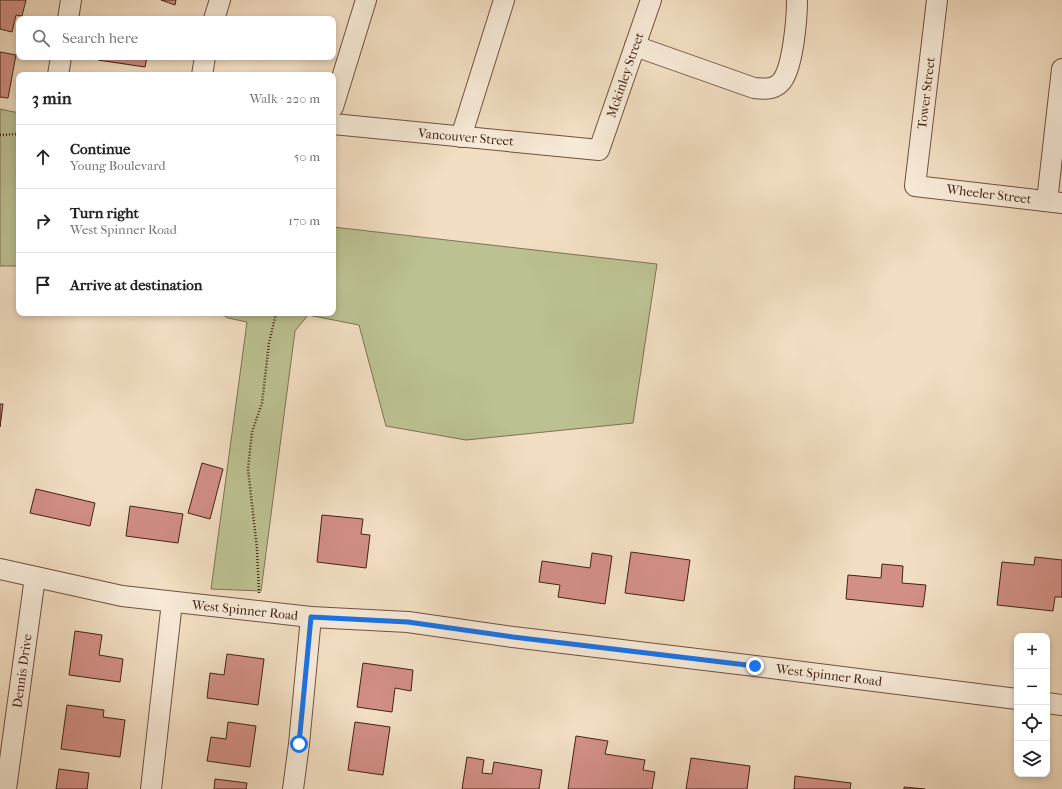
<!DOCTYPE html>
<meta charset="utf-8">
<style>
body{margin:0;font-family:"IM FELL French Canon",serif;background:#f2f2f2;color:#202124}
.controls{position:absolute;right:12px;bottom:12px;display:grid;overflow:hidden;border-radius:8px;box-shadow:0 2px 6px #0003}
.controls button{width:36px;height:36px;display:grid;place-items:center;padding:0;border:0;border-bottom:1px solid #e0e0e0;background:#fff;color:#202124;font:20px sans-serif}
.stop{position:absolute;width:12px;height:12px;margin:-9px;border:3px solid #1a73e8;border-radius:50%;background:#fff}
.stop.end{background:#1a73e8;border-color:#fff;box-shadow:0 1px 4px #0008}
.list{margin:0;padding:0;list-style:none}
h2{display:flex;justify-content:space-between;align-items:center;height:52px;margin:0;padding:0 16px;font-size:17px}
h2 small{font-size:13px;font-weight:400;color:#757577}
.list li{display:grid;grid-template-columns:26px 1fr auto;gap:12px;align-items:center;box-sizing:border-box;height:64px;padding:0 16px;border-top:1px solid #e0e0e0}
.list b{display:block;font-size:15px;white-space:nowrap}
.list p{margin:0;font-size:13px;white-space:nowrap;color:#757577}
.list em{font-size:13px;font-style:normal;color:#757577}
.icon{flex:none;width:22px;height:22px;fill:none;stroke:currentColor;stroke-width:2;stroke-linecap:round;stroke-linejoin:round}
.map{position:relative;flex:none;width:1062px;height:789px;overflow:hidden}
.search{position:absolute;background:#fff;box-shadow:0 2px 6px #0003;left:16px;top:16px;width:320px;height:44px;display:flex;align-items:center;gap:10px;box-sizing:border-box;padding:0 14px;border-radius:8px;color:#757577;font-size:15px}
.panel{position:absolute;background:#fff;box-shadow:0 2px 6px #0003;left:16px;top:72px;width:320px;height:244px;border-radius:8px}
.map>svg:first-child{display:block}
</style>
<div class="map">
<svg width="1062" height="789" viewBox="0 0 1062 789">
<rect width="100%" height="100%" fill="#f2dec2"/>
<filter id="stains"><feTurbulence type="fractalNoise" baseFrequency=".005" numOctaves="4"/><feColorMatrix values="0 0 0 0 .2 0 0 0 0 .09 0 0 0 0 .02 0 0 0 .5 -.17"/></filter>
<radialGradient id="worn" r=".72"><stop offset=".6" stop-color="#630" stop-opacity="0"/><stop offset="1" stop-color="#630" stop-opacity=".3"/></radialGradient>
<g fill="#bcc192" stroke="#807253">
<path d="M0,109L19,113V266H0Z"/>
<path d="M333,227L657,264L633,423L466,440L386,426L359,325L308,315L295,331L261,591L211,589L247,322L228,318L220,313H333Z"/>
</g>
<g fill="#d28f85" stroke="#432214">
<path d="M0,0H26L22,16L16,15L12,32L0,29Z"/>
<path d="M161,0H176L175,5Z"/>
<path d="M105,17L121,19H104Z"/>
<path d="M0,52L16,55L8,98L0,97Z"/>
<path d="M98,57H147L145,67L98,60Z"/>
<path d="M0,404H3L0,427Z"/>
<path d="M202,463L223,469L210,519L188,513Z"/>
<path d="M36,489L95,503L90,526L30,513Z"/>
<path d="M130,506L183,514L178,543L126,536Z"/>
<path d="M322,515L363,519L361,534L370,535L366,568L317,562Z"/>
<path d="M631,552L690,560L684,601L625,593Z"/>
<path d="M592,553L612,556L605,604L558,597L560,585L539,582L542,561L590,568Z"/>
<path d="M1035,557L1062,560V597H1055L1053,611L997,605L1002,562L1034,565Z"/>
<path d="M882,564L903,566L902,583L926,585L923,607L846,599L848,575L881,578Z"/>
<path d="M75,631L102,635L99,655L123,659L120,682L69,675Z"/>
<path d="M227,654L264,659L258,705L207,698L210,673L224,675Z"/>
<path d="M363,663L413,670L411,691L395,688L392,712L357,707Z"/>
<path d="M67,705L104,710L103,717L125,720L120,757L61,749Z"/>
<path d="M228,722L256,726L250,767L207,761L211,737L226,739Z"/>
<path d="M355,722L390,727L383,775L348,770Z"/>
<path d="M576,736L608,741L605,754L645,760L643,770L655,772L652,789H568Z"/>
<path d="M467,757L484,760L482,773L492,774L494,762L542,770L539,789H462Z"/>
<path d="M691,758L750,766L747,789H686Z"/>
<path d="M59,769L89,773L87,789H56Z"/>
<path d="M795,776L851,783L850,789H794Z"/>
<path d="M215,779L247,783L246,789H214Z"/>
<path d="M904,787L925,789H904Z"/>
</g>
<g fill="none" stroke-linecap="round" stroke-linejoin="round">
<defs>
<g id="minor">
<path d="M937,0L915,186L1062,203"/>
<path d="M68,19L71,0"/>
<path d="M214,19L220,0"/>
<path d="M635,46L754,88C763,89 773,90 780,83C793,71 797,18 797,0"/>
<path d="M58,75L61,57"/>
<path d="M202,75L205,57"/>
<path d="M333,107L366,0"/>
<path d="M333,124L599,150L651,0"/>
<path d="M461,137L504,0"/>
<path d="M1047,201L1062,69"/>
<path d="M0,569L122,596L311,617L408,622L513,637L755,666L1017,699"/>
<path d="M1047,703L1062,705"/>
<path d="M6,789L35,577"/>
<path d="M151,789L172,602"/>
<path d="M293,789L299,744L311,617"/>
</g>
</defs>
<use href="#minor" stroke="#6f5140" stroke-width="22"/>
<g stroke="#432214" stroke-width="2.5" stroke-dasharray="1 2" stroke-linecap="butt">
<path d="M0,135L19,134"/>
<path d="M259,593L257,549L248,469L252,432L262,403L269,343L276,313"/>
</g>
<use href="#minor" stroke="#f7ead7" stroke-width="20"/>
</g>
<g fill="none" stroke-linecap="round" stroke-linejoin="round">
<path stroke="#1a73e8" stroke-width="5" d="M299,744L311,617L408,622L513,637L755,666"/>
</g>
<g text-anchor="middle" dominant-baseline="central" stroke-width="3" stroke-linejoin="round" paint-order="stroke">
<g font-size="13" fill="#432214" stroke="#f7ead7">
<text transform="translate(625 75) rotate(-71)">Mckinley Street</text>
<text transform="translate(926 93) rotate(-83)">Tower Street</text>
<text transform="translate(466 137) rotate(5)">Vancouver Street</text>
<text transform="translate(989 194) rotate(7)">Wheeler Street</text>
<text transform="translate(245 610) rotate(6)">West Spinner Road</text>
<text transform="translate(22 671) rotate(-82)">Dennis Drive</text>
<text transform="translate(829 675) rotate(7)">West Spinner Road</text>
</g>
</g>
<rect width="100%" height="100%" filter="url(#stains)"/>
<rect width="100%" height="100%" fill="url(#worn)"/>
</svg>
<div class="controls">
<button>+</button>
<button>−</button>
<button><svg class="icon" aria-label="locate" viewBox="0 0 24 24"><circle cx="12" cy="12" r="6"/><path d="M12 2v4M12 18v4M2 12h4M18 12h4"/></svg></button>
<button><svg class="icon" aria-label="layers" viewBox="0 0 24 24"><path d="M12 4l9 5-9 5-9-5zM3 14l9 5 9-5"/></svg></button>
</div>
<div class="stop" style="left:299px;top:744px"></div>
<div class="stop end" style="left:755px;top:666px"></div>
<div class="search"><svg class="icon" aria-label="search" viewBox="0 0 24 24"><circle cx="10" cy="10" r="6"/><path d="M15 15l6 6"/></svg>Search here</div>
<section class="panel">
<h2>3 min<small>Walk · 220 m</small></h2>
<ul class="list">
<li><svg class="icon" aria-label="ahead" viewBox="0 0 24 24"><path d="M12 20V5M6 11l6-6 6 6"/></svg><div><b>Continue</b><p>Young Boulevard</p></div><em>50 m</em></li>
<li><svg class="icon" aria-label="right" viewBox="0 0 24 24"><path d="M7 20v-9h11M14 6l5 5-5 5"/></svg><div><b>Turn right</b><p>West Spinner Road</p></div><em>170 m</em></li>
<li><svg class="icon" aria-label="arrive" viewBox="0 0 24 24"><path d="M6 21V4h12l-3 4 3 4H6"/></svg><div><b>Arrive at destination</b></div></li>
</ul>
</section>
</div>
